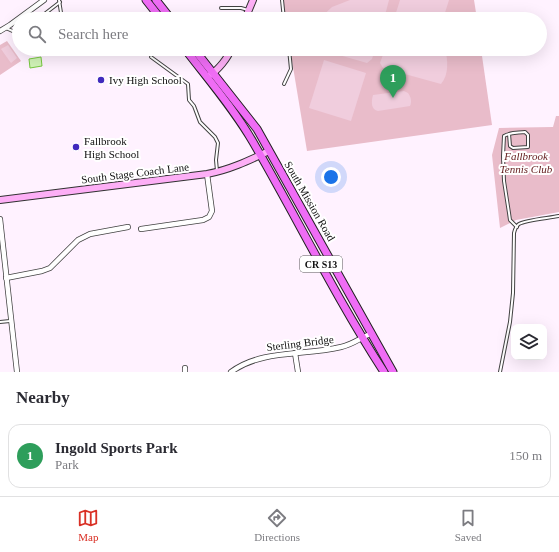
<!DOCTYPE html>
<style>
body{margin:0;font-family:"Times New Roman",serif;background:#f2f2f3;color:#2b2b33}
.controls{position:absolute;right:12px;bottom:12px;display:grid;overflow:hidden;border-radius:8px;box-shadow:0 4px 16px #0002}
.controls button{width:36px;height:36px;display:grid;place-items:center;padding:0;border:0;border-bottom:1px solid #e1e1e2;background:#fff;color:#2b2b33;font:20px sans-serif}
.you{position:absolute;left:331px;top:177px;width:14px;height:14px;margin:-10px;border:3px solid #fff;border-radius:50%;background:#1a73e8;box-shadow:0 0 0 6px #1a73e833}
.badge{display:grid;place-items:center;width:26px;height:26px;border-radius:50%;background:#d93025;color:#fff;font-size:13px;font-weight:700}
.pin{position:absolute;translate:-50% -33px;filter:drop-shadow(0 1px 2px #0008)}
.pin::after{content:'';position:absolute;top:21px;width:14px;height:12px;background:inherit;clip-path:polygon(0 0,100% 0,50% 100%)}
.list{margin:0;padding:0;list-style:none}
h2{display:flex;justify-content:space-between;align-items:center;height:52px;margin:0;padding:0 16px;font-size:17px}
h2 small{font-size:13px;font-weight:400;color:#7c7c81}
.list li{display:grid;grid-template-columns:26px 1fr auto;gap:12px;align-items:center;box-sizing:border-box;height:64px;margin:0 8px 8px;padding:0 8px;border:1px solid #e1e1e2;border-radius:12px}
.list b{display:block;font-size:15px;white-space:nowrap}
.list p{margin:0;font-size:13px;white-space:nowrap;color:#7c7c81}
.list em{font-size:13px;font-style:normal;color:#7c7c81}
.icon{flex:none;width:22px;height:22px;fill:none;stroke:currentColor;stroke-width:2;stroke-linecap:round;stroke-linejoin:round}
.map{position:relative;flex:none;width:559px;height:372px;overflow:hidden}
.search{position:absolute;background:#fff;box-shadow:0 4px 16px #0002;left:12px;right:12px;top:12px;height:44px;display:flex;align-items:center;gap:10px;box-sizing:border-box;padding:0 14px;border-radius:22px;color:#7c7c81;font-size:15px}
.sheet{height:124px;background:#fff}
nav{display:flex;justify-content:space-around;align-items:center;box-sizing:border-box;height:56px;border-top:1px solid #e1e1e2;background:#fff;font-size:11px;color:#7c7c81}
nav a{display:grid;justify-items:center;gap:2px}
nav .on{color:#d93025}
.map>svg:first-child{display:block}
</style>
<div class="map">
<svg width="559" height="372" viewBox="0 0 559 372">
<rect width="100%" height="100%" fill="#fff2ff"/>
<g fill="#e9bcca">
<path d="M283,0H474L477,19H286Z"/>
<path d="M7,41L21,61L0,75V45Z"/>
<path d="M290,49H481L492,125L307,151Z"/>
<path d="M556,116H559V212L516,220L500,228L492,155L499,128L553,127Z"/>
</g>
<g fill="#f0cddd">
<path d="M350,0H389L384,19H319L332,7Z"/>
<path d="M400,0H449L443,19H394Z"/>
<path d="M8,45L17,58L11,63L1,49Z"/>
<path d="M318,49H375L372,59L367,63Z"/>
<path d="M385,49H445C448,60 449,75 441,84L383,68L380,63Z"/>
<path d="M324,60L366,73L351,121L309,108Z"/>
<path d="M404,91L408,93C411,97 412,102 410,106L378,111C371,110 371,102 373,95Z"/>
</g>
<path fill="#d2f5b8" stroke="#78ca40" d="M41,57L42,66L30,68L29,59Z"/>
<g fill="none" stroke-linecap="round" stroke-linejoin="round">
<defs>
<g id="lane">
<path d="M59,0L62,19"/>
<path d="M282,0L284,19"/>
<path d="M221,8H241L248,10"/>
<path d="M38,19L60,2"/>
<path d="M6,28L19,34"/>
<path d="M151,57L188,84L189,100L194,106L200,122L215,137L218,143L216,160L217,171"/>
<path d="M284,84L291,69L289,49"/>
<path d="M509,134L510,146L513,148L528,147V135L525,132C518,133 510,132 504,136L503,156L504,181L509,213L510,220L517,227"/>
<path d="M0,322L10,321"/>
<path d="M500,372L510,322L513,293L514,233C515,229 516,226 519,224C526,220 550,218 559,216"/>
</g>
<g id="street">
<path d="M0,31L10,25L44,0"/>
<path d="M0,219L17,372"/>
<path d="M141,229L203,220L209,217L212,211L207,174"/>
<path d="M6,278L42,271L50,268L78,240L90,234L128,227"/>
<path d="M295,353L298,372"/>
<path d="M185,368V372"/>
<path d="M231,372C262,349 305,356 341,347C352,345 362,337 372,333"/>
</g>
<g id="secondary">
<path d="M245,19L253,0"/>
<path d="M210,75C218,70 228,58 231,49"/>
<path d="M0,200L207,174C229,170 248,161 269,151"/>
</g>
<g id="primary">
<path d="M146,0L161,19"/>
<path d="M156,0L171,19"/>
<path d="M185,49C208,79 234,109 253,142C297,218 336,298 384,372"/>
<path d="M194,49L257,129L393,372"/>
</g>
</defs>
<use href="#lane" stroke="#424242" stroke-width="4"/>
<use href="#street" stroke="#424242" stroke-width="6"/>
<use href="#secondary" stroke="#313131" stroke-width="8"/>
<use href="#primary" stroke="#202020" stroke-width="9"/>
<use href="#lane" stroke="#fff" stroke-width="2"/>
<use href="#street" stroke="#fff" stroke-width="4.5"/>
<use href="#secondary" stroke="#fdaff6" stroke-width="6"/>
<use href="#primary" stroke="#ef6cf5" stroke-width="7"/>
</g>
<g fill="#402abd" stroke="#fff" stroke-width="1.5">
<circle cx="101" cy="80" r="4"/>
<circle cx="76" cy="147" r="4"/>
</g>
<g text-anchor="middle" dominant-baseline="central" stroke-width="4" stroke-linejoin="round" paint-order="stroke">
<rect fill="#fff" stroke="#575757" stroke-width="1" x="300" y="256" width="42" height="16" rx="3"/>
<g font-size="10" font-weight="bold" fill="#0f0f0f">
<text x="321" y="264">CR S13</text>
</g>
<g font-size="11" fill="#0f0f0f" stroke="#fff" text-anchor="start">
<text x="109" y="80">Ivy High School</text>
<text x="84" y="141">Fallbrook<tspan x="84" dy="13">High School</tspan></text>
</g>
<g font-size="11" font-style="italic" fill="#662021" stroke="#fff">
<text x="526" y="156">Fallbrook<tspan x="526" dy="13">Tennis Club</tspan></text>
</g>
<g font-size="11" fill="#0f0f0f" stroke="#fff">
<text transform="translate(135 173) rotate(-7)">South Stage Coach Lane</text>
<text transform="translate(310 201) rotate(60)">South Mission Road</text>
<text transform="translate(300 343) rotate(-7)">Sterling Bridge</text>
</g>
</g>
</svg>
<div class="controls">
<button><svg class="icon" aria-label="layers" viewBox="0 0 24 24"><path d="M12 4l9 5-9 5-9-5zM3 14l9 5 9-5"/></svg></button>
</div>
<div class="you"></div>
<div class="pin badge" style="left:393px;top:98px;background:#2e9e5b">1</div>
<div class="search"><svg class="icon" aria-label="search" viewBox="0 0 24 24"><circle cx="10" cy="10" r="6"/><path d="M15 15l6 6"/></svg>Search here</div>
</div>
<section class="sheet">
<h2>Nearby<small></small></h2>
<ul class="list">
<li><span class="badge" style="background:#2e9e5b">1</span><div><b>Ingold Sports Park</b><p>Park</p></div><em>150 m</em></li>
</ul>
</section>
<nav>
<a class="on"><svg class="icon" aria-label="map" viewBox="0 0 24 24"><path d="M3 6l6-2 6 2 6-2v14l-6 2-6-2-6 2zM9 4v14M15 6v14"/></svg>Map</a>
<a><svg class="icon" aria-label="directions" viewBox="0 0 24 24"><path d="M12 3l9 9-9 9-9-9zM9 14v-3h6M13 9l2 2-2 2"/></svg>Directions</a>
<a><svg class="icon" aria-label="saved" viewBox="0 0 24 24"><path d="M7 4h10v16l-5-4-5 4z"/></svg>Saved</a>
</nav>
